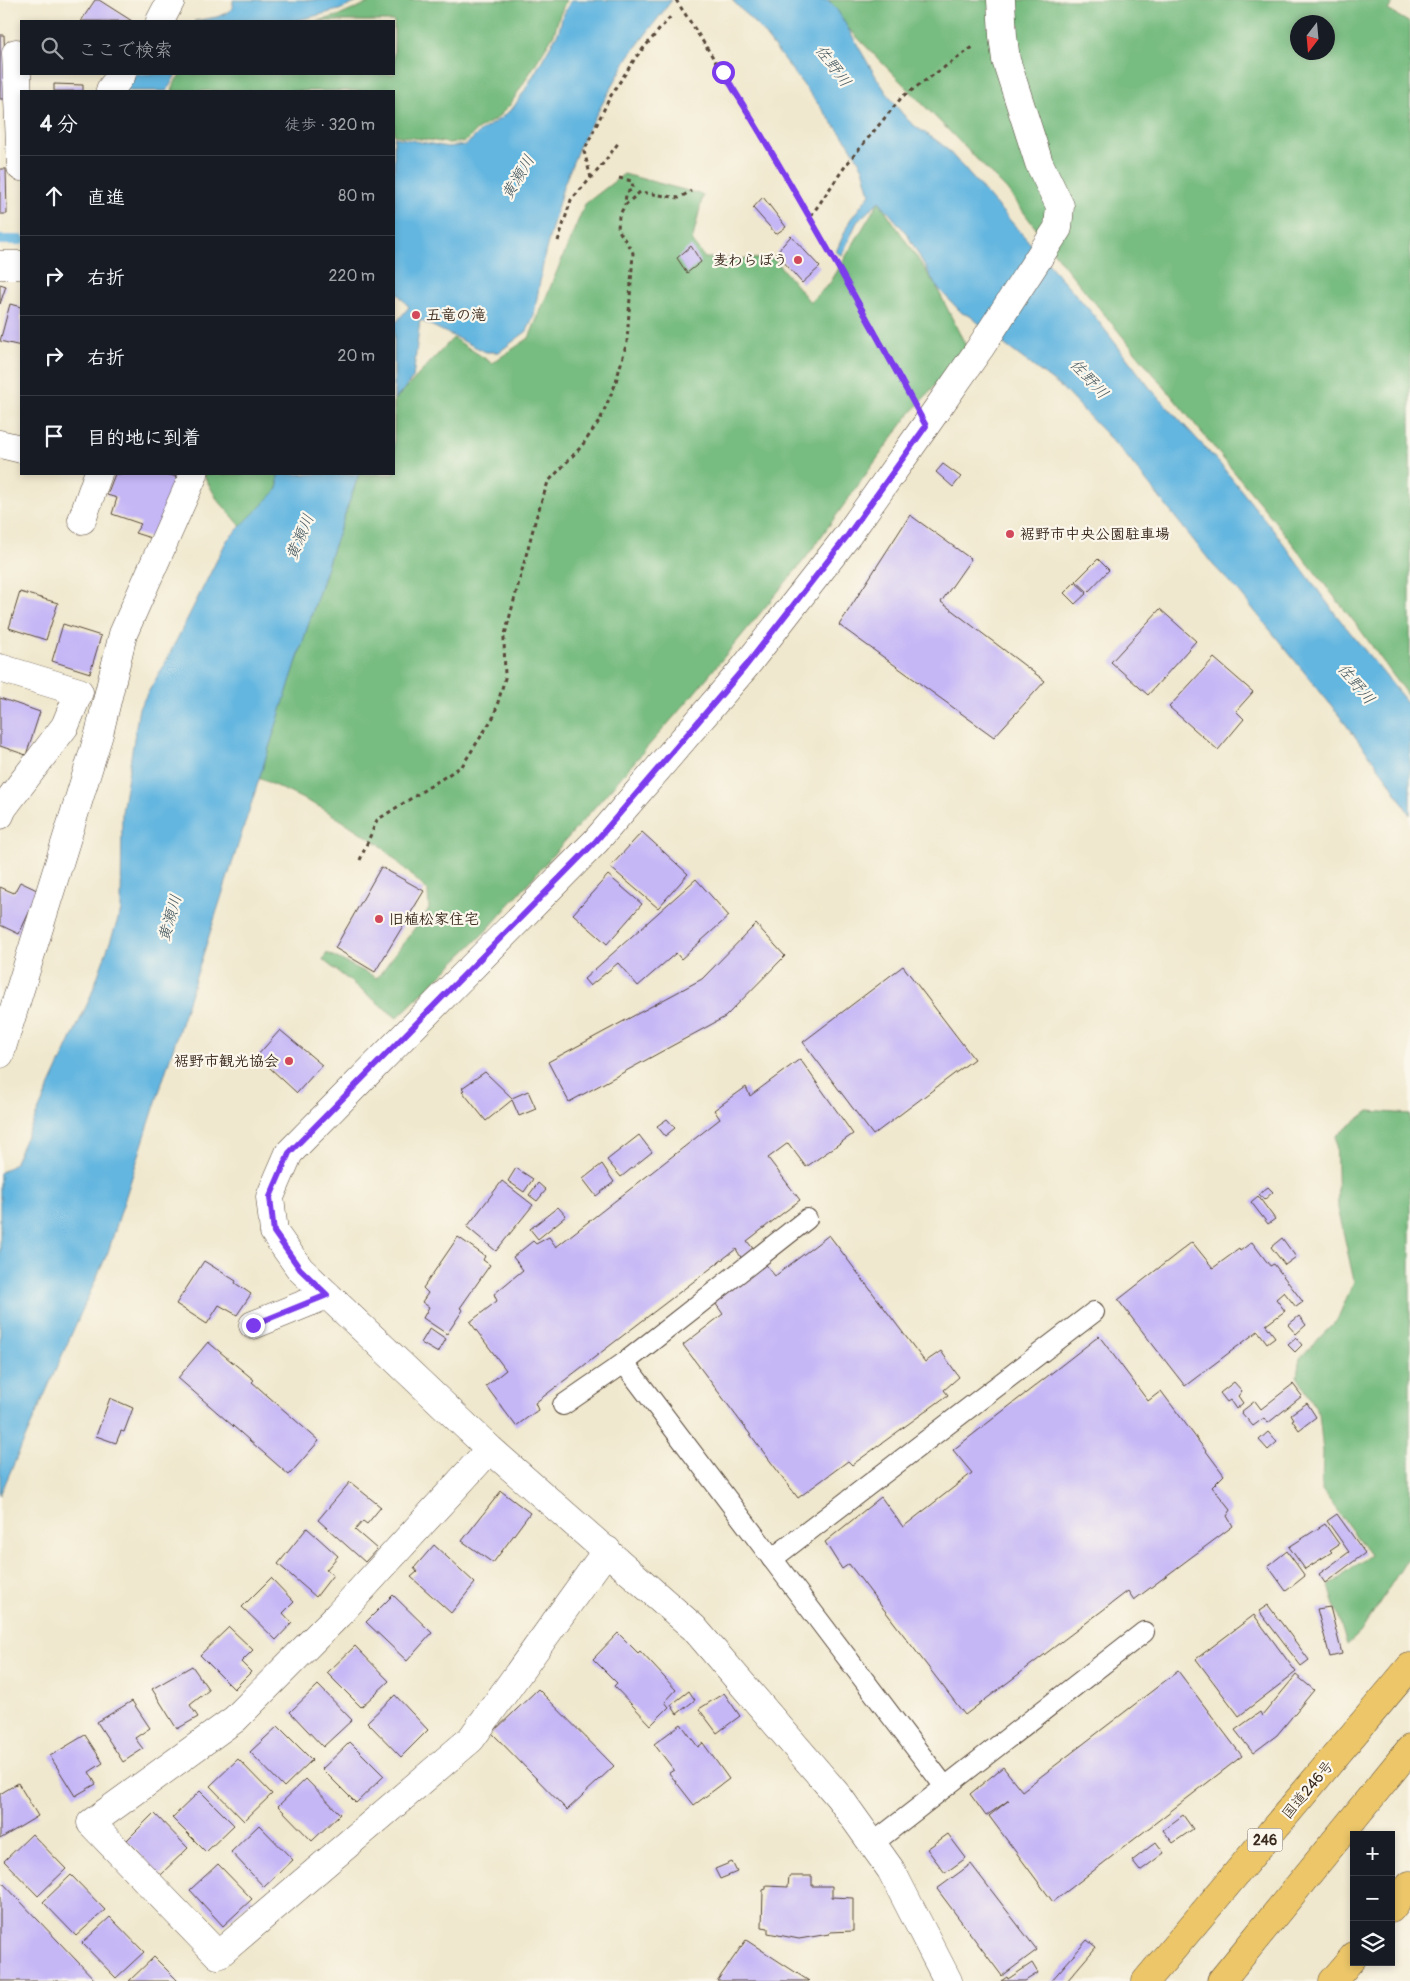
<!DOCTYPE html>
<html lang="ja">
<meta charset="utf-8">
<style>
body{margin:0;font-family:Pangolin,"Klee One",sans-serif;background:#20242c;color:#f1f3f6}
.controls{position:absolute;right:15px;bottom:15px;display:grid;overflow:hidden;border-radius:0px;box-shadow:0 2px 8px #0003}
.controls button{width:45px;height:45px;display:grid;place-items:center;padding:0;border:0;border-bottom:1px solid #363941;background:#171b24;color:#f1f3f6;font:25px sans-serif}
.compass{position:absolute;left:1290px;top:15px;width:45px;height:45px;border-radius:50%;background:#171b24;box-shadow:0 2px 8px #0003;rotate:196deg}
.stop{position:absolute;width:15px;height:15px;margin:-11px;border:4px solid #7c3aed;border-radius:50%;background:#fff}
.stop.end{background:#7c3aed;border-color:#fff;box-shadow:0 1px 5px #0008}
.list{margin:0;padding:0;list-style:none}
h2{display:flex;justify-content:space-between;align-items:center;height:65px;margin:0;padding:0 20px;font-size:21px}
h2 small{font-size:16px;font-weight:400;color:#9ea1a6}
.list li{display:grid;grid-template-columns:32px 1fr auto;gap:15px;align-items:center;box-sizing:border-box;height:80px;padding:0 20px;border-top:1px solid #363941}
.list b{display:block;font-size:19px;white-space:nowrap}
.list em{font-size:16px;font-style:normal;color:#9ea1a6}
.icon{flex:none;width:28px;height:28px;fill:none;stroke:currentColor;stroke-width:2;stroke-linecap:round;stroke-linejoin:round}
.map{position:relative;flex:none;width:1410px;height:1981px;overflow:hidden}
.search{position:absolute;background:#171b24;box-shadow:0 2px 8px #0003;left:20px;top:20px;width:375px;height:55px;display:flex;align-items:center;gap:12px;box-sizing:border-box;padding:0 18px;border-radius:0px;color:#9ea1a6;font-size:19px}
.panel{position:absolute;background:#171b24;box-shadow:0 2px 8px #0003;left:20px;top:90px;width:375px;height:385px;border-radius:0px}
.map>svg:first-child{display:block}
</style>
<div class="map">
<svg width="1410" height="1981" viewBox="0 0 1410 1981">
<rect width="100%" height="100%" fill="#fbf7ec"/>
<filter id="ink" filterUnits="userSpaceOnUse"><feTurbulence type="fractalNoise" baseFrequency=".02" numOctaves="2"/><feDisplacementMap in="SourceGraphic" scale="10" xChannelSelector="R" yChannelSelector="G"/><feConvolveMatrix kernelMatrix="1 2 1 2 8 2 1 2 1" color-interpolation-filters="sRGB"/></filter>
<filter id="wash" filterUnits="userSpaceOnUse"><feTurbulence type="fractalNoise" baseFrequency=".0096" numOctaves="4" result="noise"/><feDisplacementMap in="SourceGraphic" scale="20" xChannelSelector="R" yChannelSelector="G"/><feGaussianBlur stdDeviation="1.12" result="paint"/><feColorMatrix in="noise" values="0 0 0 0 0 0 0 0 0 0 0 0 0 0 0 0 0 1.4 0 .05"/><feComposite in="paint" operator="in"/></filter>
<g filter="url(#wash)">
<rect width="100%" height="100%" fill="#f0e8ce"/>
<g fill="#77bc80" stroke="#59734f" fill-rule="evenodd">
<path d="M375,0H566L559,17L554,34L510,105L496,119L477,130L465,142L448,143L394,135V91H172L176,80L181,74H394V21H318L341,15Z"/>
<path d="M823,0H1395L1388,10L1410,23V699L1359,628L1273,519L1062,263L1007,190L849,29ZM1298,22H1328V52H1298Z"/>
<path d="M624,174L703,195L692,242L705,258L774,259L810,302L830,283L879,201L936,286L967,348L905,420L805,559L686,703L487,930L397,1018L323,960L327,953L377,978L429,909L428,891L379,844L322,808L259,778L331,554L359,474H394V401L453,338L492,363L529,338L585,204Z"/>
<path d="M203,474H278V489L241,526L217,499Z"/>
<path d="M1369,1111L1410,1114V1555L1360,1633L1347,1645L1329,1586L1370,1555L1322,1490L1323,1452L1319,1413L1297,1376L1300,1358L1337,1320L1354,1281L1338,1208L1336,1136Z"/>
</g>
<g fill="#64b6e0" stroke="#50707f">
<path d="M233,0H362L339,10L294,21H194L217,17L226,13L233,8Z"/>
<path d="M571,0H672L629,56L581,142L563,187L545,253L534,315L527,331L499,352H486L420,320L413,378L394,401V325L409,307L394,289V137L447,147L466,145L481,131L501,118L513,108L525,90L559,31L562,18Z"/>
<path d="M732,0H828L836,8C858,44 878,86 906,118C917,130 934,137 946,148L1092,313L1150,388L1220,464L1278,536L1337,616L1410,706V815L1389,781L1331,705L1240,593L1214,566L1124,453L1062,388L1005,345L970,316L962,313L936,286L907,234L879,201L857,222L842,255L836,252L850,220L870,194L863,168L849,144L761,30Z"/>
<path d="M135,74H176L167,91H117Z"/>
<path d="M278,474H359L331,554L108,1252L0,1495V1173L14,1164L90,998L121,911L122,812L139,708L164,665L227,540L278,489Z"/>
</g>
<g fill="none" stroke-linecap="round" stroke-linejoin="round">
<path stroke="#64b6e0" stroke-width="10" d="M0,240H21"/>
</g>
<g id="blocks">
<g fill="#c5b6f6">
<path d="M95,0H99L132,21H81Z"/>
<path d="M0,35H4L6,99H0Z"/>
<path d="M54,84L83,85V91H54Z"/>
<path d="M0,169H6L7,214H0Z"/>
<path d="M763,197L786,227L776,234L753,208Z"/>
<path d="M791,236L820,267L802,283L776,253Z"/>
<path d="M691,246L701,262L687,273L677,258Z"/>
<path d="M0,284L6,286L0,304Z"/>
<path d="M10,304L21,307V346L0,341Z"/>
<path d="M943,464L961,477L953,487L936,472Z"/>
<path d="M115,474H166L177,477L157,540L135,533L141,524L112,514L117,498L107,495Z"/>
<path d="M910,515L971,559L941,602L1045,681L994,737L839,625Z"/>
<path d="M1098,559L1109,570L1088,592L1076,581Z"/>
<path d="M1075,582L1087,593L1075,604L1064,593Z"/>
<path d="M20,592L58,603L46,640L9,628Z"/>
<path d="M1160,609L1196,641L1148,695L1111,662Z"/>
<path d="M63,624L101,636L90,673L52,661Z"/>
<path d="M1214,658L1253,692L1236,711L1244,719L1218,750L1169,707Z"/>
<path d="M0,698L40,712L26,755L0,746Z"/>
<path d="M642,832L688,874L658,908L610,867Z"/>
<path d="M381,867L424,891L375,972L335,948Z"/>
<path d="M608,875L642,904L607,944L573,914Z"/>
<path d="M696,879L729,916L681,959L676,953L638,986L618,963L590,986L584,979Z"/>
<path d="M20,882L39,891L19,934L0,925V887L14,893Z"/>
<path d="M756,924L785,956L725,1017L569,1102L548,1062L702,979Z"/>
<path d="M903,966L974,1059L873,1135L803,1042Z"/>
<path d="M280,1030L322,1065L297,1093L257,1056Z"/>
<path d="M800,1059L853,1134L806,1167L788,1143L768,1158L800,1200L747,1241L775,1276L829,1235L925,1362L941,1351L959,1377L944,1390L948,1395L852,1465L848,1461L798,1498L683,1345L723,1314L708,1293L745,1264L736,1249L535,1403L538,1410L516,1426L486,1386L506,1370L470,1322L497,1301L494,1294L523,1270L513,1257L533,1241L536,1244L549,1237L556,1247L720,1119L714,1110L746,1087L750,1096Z"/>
<path d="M485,1072L512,1098L528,1091L536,1109L519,1116L512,1100L486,1121L462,1091L464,1090L462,1088Z"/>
<path d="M667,1119L675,1128L665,1136L657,1126Z"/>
<path d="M639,1135L652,1152L621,1177L607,1160Z"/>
<path d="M602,1164L614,1182L596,1196L583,1179Z"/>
<path d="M516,1168L533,1179L524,1192L508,1181Z"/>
<path d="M502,1181L533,1205L496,1251L467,1227Z"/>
<path d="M538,1183L546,1190L537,1201L529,1195Z"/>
<path d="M1268,1187L1273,1192L1264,1200L1259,1194Z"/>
<path d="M1258,1196L1275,1219L1268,1224L1251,1202Z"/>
<path d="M558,1207L566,1216L538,1239L530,1229Z"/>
<path d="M458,1237L485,1256L483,1260L490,1265L460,1308L463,1310L447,1334L423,1318L429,1307L422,1302L428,1293L423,1288Z"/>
<path d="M1282,1238L1296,1257L1285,1265L1271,1247Z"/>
<path d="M1192,1242L1213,1268L1239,1249L1240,1251L1252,1242L1270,1266L1274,1264L1303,1302L1296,1307L1284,1292L1276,1299L1285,1311L1266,1325L1275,1337L1267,1343L1258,1331L1185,1386L1118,1300Z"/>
<path d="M204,1261L236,1281L235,1283L251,1294L237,1315L219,1305L207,1324L176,1304Z"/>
<path d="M1299,1316L1306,1325L1296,1334L1288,1325Z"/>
<path d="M430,1328L446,1339L438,1353L421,1343Z"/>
<path d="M1099,1336L1148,1401L1161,1391L1224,1475L1212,1487L1231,1510L1227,1516L1233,1526L1134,1600L1128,1591L965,1715L849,1564L842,1569L825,1542L881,1497L903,1527L972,1473L953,1450Z"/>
<path d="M1296,1338L1302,1345L1295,1352L1288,1345Z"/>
<path d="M208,1342L254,1380L252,1382L319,1441L289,1475L178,1378Z"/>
<path d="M1234,1382L1242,1391L1238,1396L1243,1403L1236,1409L1230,1400L1227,1402L1220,1393Z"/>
<path d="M1293,1384L1302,1396L1268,1423L1264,1418L1253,1426L1241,1412L1255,1401L1261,1409Z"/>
<path d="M110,1398L133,1408L124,1432L121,1431L116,1443L96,1436Z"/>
<path d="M1307,1403L1316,1417L1299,1430L1292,1420L1294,1419L1291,1414Z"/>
<path d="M1268,1432L1277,1442L1268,1450L1259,1440Z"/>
<path d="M350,1482L381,1507L367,1524L363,1521L355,1530L377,1549L365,1562L318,1520Z"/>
<path d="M501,1491L530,1513L493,1563L462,1541Z"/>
<path d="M1337,1514L1365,1553L1325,1583L1319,1574L1349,1552L1327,1521Z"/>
<path d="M1325,1524L1339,1544L1330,1550L1332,1552L1305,1569L1289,1547Z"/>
<path d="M307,1528L338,1556L326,1570L333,1575L316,1597L278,1564Z"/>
<path d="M434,1545L475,1583L451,1613L411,1577L417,1572L414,1568Z"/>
<path d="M1287,1551L1305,1576L1286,1591L1268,1566Z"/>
<path d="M271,1578L294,1602L283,1613L292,1623L276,1640L242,1607Z"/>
<path d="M393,1595L432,1633L407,1661L366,1622Z"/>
<path d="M1268,1605L1309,1660L1301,1666L1259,1611Z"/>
<path d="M1330,1607L1342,1654L1330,1657L1317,1609Z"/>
<path d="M1254,1615L1296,1672L1239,1716L1196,1659Z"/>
<path d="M229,1627L253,1650L241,1662L251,1672L234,1689L200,1655Z"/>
<path d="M618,1633L638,1653L640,1651L676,1690L665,1702L669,1707L651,1725L614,1686L617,1683L593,1659Z"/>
<path d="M355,1646L389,1681L361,1707L327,1673Z"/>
<path d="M192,1666L209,1690L190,1705L198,1717L177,1729L152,1689Z"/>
<path d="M1178,1671L1242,1756L1053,1902L989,1816L1009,1800L986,1816L970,1794L1003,1767L1022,1791Z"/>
<path d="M1296,1675L1314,1690L1277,1735L1253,1753L1235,1730L1260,1712L1262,1716Z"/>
<path d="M318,1685L352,1720L323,1747L290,1712Z"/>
<path d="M538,1689L614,1766L567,1810L492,1733Z"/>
<path d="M689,1691L695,1700L677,1714L671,1705Z"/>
<path d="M724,1693L740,1716L717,1733L699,1709Z"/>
<path d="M395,1695L428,1730L401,1757L367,1722Z"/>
<path d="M132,1701L150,1728L135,1738L143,1749L123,1762L97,1722Z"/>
<path d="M681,1724L698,1747L703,1743L729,1779L694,1805L669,1773L674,1770L654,1744Z"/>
<path d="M278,1726L312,1760L284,1787L250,1752Z"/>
<path d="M85,1735L103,1763L89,1772L96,1784L75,1796L50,1756Z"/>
<path d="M350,1742L384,1776L356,1803L322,1769Z"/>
<path d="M238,1759L272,1794L244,1821L210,1786Z"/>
<path d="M306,1779L340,1814L312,1841L278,1806Z"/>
<path d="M18,1783L38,1816L0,1839V1794Z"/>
<path d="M200,1791L234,1825L206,1852L172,1818Z"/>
<path d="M154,1813L188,1848L160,1875L127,1840Z"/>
<path d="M1183,1815L1193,1829L1173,1843L1163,1830Z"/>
<path d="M259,1825L293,1860L264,1887L231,1852Z"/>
<path d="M32,1834L66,1869L38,1896L4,1861Z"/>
<path d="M948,1834L966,1858L945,1873L927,1849Z"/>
<path d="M1156,1842L1164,1853L1140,1871L1132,1861Z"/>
<path d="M732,1862L737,1872L720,1879L715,1869Z"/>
<path d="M218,1864L252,1899L223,1926L190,1890Z"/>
<path d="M971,1864L1037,1950L1002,1976L937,1889Z"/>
<path d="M71,1875L105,1910L76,1936L43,1902Z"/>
<path d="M789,1876H812V1886H832V1897L853,1898V1931L830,1932L829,1934L799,1939L768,1933V1928L762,1927L763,1890L766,1889V1886L788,1887Z"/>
<path d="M0,1880L96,1981H0Z"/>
<path d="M110,1917L144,1952L116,1978L82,1943Z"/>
<path d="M746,1940L809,1981H717Z"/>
<path d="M1087,1940L1096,1947L1067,1981H1051Z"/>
<path d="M154,1957L178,1981H129Z"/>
<path d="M1032,1963L1038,1973L1025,1981H1001L1007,1977L1008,1979Z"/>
</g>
</g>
</g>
<g filter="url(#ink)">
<use href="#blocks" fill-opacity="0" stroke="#564638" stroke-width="1"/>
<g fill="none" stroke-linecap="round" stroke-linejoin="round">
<defs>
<g id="service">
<path d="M624,1363L945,1787"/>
<path d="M563,1405L624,1363L807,1219"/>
<path d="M772,1559L1094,1312"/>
<path d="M872,1844L1144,1632"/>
</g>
<g id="minor">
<path d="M160,21L171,0"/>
<path d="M16,53L21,167"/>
<path d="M112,91L110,90L122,74"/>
<path d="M0,265H21"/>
<path d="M0,444L21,449"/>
<path d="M82,520L98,474"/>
<path d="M0,668L79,692L65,726L3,808L0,815"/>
<path d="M0,1054L99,734L123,634L194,474"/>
<path d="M253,1325L327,1295"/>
<path d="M490,1449L338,1615L235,1719L91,1823L218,1955L471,1739L607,1550"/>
<path d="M948,1981L891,1870L839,1797L694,1628L490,1449L300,1269L274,1232L270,1197L289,1153L596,841L745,667L848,535L926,425L980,348L1058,228L1060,206L1039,163L1006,60L1003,36L1001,0"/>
</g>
<g id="trunk">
<path d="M1146,1981L1410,1667"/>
<path d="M1221,1981L1410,1749"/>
</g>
<g id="motorway">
<path d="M1391,1909L1410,1885"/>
<path d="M1333,1981L1354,1956"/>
</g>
</defs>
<use href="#service" stroke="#564638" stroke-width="22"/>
<use href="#minor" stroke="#564638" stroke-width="29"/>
<use href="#trunk" stroke="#564638" stroke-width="29"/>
<use href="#motorway" stroke="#564638" stroke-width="29"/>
<g stroke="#564638" stroke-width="3" stroke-dasharray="4 4" stroke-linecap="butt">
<path d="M676,0C760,128 836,260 909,394"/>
<path d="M591,178L584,151L610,97L636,57L672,15"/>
<path d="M619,178L632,181L633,189L626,193L625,205"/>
<path d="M811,216L846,165L902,97L973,47"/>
<path d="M558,241L571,200L599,169L619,142"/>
<path d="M360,860L377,820L462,766L494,716L505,678L504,638L536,518L548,482L581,447L600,420L615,385L627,342L633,253L618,229L619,216L625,205L640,192L679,198L691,191"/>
</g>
<use href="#service" stroke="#fff" stroke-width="20"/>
<use href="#minor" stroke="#fff" stroke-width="28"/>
<use href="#trunk" stroke="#ecc669" stroke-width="28"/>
<use href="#motorway" stroke="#ecc669" stroke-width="28"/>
</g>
</g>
<g fill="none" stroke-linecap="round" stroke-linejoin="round" filter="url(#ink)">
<path stroke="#7c3aed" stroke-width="6" d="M253,1325L327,1295L300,1269L274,1232L270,1197L289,1153L596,841L745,667L848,535L926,426C861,306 795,188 723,72"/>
</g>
<g fill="#d1495b" stroke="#fbf7ec" stroke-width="2">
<circle cx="798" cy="260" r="5"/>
<circle cx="416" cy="315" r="5"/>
<circle cx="1010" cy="534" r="5"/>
<circle cx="379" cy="919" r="5"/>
<circle cx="289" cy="1061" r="5"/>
</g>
<g text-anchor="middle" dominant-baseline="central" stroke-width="4.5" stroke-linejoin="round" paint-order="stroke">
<rect fill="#fbf7ec" stroke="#75685c" stroke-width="1" x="1247.5" y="1828.5" width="35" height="23" rx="4"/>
<g font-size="14" font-weight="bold" fill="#3b2a1e">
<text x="1265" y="1840">246</text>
</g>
<g font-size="15" font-weight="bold" fill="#3b2a1e" stroke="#fbf7ec" text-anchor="start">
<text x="788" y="260" text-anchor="end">麦わらぼう</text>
<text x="426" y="315">五竜の滝</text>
<text x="1020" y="534">裾野市中央公園駐車場</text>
<text x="389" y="919">旧植松家住宅</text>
<text x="279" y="1061" text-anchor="end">裾野市観光協会</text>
</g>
<g font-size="15" fill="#3b2a1e" stroke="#fbf7ec">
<text transform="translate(1308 1790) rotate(-50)">国道246号</text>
</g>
<g font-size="16" font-style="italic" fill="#495b62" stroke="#fbf7ec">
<text transform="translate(833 66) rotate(53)">佐野川</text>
<text transform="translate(518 177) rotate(-59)">黄瀬川</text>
<text transform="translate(1089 379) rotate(47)">佐野川</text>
<text transform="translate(300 537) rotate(-67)">黄瀬川</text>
<text transform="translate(1356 684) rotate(50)">佐野川</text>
<text transform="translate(170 918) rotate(-74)">黄瀬川</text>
</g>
</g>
</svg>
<div class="controls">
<button>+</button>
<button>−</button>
<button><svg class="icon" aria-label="layers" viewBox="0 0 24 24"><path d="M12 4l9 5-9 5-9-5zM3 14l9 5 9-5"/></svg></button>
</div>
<svg class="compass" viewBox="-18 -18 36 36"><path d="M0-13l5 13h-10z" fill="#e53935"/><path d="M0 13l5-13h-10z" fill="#9ea1a6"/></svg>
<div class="stop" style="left:723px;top:72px"></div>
<div class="stop end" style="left:253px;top:1325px"></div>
<div class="search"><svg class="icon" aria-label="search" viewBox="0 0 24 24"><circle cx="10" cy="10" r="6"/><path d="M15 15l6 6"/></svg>ここで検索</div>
<section class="panel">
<h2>4 分<small>徒歩 · 320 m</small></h2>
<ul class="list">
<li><svg class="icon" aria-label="ahead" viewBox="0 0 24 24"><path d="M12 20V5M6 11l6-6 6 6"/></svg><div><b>直進</b></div><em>80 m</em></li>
<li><svg class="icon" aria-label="right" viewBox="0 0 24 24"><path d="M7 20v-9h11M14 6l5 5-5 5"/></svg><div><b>右折</b></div><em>220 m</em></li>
<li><svg class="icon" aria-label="right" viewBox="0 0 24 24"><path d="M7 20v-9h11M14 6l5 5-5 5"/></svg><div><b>右折</b></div><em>20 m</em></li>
<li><svg class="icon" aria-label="arrive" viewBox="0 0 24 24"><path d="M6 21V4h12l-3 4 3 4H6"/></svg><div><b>目的地に到着</b></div></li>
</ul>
</section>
</div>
